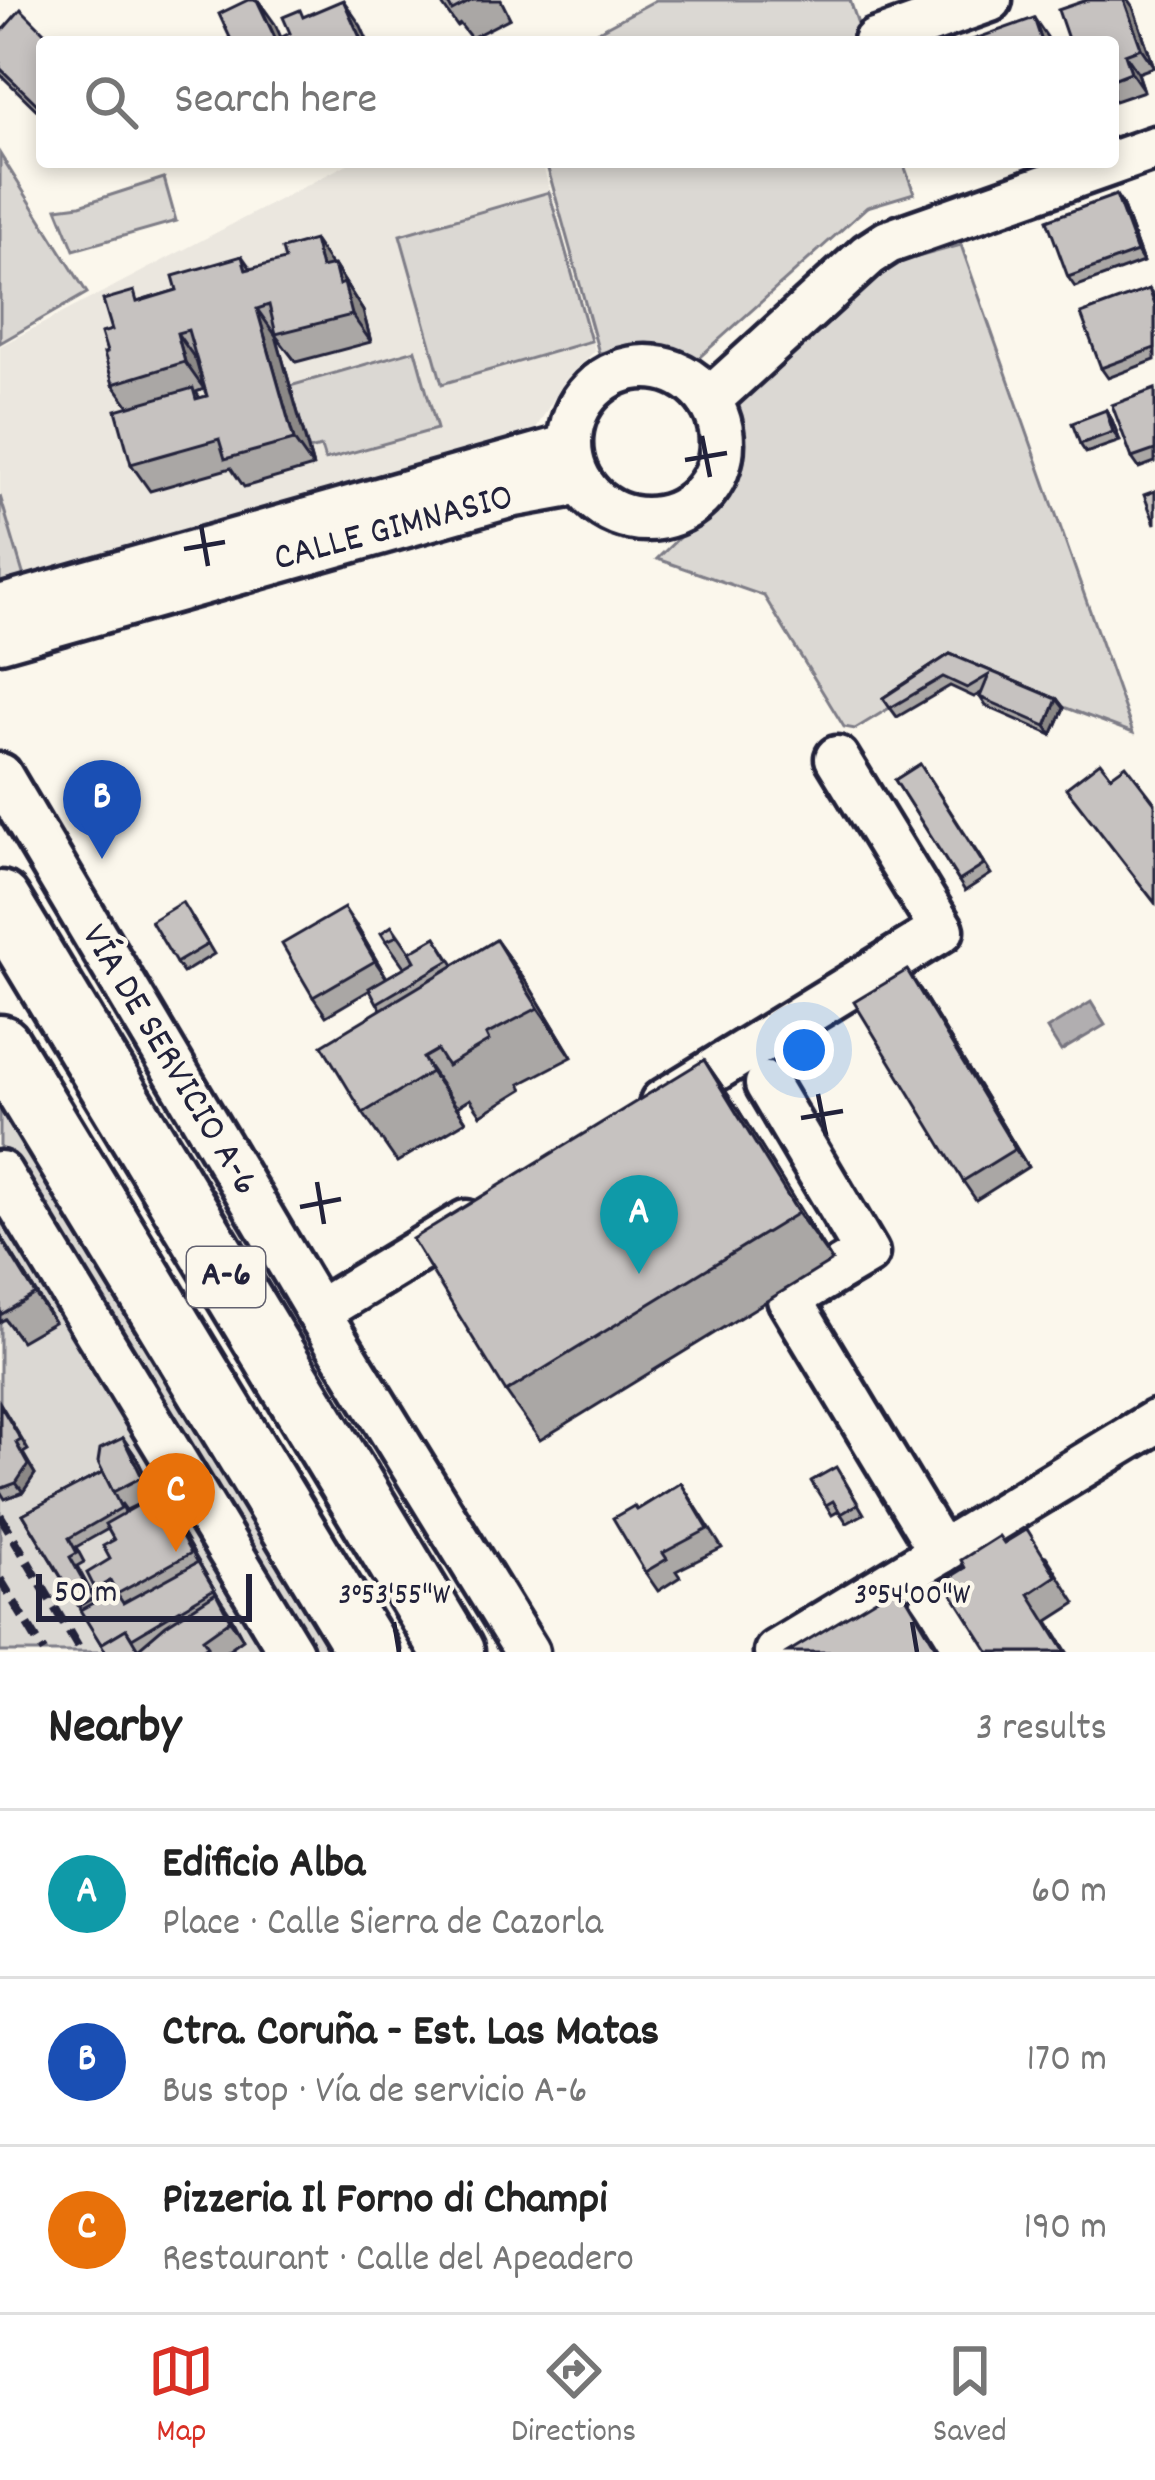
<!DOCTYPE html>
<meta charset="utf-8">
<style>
body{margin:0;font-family:Dekko,sans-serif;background:#f2f2f2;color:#222}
.scale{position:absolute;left:36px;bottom:30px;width:216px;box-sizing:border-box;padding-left:12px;border:6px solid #22223b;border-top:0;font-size:33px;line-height:42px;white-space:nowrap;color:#22223b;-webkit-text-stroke:9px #fbf7ec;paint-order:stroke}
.you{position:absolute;left:804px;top:1050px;width:42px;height:42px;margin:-30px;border:9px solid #fff;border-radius:50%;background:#1a73e8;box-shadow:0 0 0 18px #1a73e833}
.badge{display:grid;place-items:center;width:78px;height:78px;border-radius:50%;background:#d93025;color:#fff;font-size:39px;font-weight:700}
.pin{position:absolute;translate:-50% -99px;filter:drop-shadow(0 3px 6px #0008)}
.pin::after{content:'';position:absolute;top:63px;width:42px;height:36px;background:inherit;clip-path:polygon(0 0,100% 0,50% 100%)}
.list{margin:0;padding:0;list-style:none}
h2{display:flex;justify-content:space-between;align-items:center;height:156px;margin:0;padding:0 48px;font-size:51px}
h2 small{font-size:39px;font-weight:400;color:#767676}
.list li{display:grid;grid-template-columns:78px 1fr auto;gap:36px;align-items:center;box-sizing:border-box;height:168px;padding:0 48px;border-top:3px solid #e0e0e0}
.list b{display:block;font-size:45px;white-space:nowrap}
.list p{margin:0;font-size:39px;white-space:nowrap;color:#767676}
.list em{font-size:39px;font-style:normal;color:#767676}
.icon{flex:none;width:66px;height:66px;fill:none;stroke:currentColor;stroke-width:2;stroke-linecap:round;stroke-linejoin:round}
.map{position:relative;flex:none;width:1155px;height:1652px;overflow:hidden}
.search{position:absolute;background:#fff;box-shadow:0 6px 18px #0003;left:36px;right:36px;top:36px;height:132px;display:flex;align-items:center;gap:30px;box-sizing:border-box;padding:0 42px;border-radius:12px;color:#767676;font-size:45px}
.sheet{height:660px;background:#fff}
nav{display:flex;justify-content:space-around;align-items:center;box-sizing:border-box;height:168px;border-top:3px solid #e0e0e0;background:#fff;font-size:33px;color:#767676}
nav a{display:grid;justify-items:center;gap:6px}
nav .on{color:#d93025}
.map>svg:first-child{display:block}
</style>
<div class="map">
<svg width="1155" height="1652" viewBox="0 0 1155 1652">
<rect width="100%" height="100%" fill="#fbf7ec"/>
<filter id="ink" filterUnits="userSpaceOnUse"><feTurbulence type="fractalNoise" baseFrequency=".00833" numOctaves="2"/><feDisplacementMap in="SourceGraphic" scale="24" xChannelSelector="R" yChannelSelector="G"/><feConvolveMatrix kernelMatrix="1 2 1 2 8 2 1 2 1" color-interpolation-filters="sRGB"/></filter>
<g filter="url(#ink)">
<path fill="#ebe7df" d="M351,162H542L595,351L565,380L535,430L24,577L0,496V346Z"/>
<g fill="#dbd8d3" stroke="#7e7d87" stroke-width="3">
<path d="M656,0H850L864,42H578Z"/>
<path d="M0,154L87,293L0,343Z"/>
<path d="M546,162H903L914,193L867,207L693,363L646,346L599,353Z"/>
<path d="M164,178L176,221L74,250L57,208L80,205Z"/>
<path d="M549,192L591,341L442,384L400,235Z"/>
<path d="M961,245L1133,733L957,667L855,729L844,727L764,596L657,559L689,528L742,465L725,402L881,267Z"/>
<path d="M415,350L437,429L325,460L321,447L309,450L290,386Z"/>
<path d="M0,496L24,577L0,587Z"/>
<path d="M0,1060L382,1652H0Z"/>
</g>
<path fill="#b1aeb0" stroke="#787681" stroke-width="3" d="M1091,1002L1105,1025L1061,1051L1047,1029Z"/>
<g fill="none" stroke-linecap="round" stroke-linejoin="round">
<defs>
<g id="minor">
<path d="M875,41L990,0"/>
<circle cx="646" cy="443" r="76"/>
<path d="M709,400L868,255L888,242L1155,148"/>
<path d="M0,607L569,446"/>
<path d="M0,640L509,496L581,483"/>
<path d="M0,775L318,1312L527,1652"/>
<path d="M767,1084L867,1253L789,1299L941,1552"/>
<path d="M662,1102L942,930L837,758"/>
<path d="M0,1173L291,1652"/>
<path d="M318,1312L466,1222"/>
<path d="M776,1652L1155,1422"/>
</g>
<g id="highway">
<path d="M0,902L453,1652"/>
<path d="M0,1046L368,1652"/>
</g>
</defs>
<use href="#minor" stroke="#22223b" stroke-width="51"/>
<use href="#highway" stroke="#22223b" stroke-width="69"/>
<use href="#minor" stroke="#fbf7ec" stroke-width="42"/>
<use href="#highway" stroke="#fbf7ec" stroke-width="60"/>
<g stroke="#22223b" stroke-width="9" stroke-dasharray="18 9" stroke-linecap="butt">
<path d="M0,1515L81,1652"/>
<path d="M0,1579L44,1652"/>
</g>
</g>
<g fill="#aaa7a5" stroke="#22223b" stroke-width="3" fill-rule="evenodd">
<path d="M439,0H501L510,18L471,38L460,24L457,26Z"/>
<path d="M1133,7L1154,67L1138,73L1144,91L1115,101L1113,98V42Z"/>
<path d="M0,33L42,42V115L0,74Z"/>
<path d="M1122,204L1143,262L1075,287L1068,277Z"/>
<path d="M242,256L251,269L334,265L363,311L371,342L296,362L276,336L313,467L244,487L231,468L150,491L131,464L129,406L113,384L107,352L141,301L177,290ZM204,389L207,396L200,398L196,392Z"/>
<path d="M1149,289L1155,297V360L1108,378L1101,368Z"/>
<path d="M1155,389V462L1139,468L1132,458Z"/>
<path d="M1106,410L1112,420L1120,441L1086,453L1080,444Z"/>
<path d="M950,654L1057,699L1064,708L1052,735L986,706L980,697L981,693L974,697L950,686L897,717L883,698Z"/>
<path d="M920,764L991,874L965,891L895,780Z"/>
<path d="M189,912L214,954L183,973L176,963Z"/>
<path d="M392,926L410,952L436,937L454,965L496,940L531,989L572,1057L520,1084L523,1089L481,1115L470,1099L457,1107L466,1121L397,1162L363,1113L381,1009L370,990L326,1016L313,997L357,927L387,978L405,968L386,941Z"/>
<path d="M920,989L1028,1167L976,1200L963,1181Z"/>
<path d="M704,1060L738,1109L832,1261L540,1440L506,1392Z"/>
<path d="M0,1235L54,1322L21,1341L5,1319L0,1322Z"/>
<path d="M0,1403L28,1450L23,1453L35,1474L23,1492L5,1499L0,1491Z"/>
<path d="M123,1438L136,1457L155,1496L126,1510L121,1503L125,1512L144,1507L159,1498L172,1516L243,1639L225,1652H106L23,1514L103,1472ZM108,1529L114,1540L110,1559L95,1589L102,1598L96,1601L77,1566L84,1562L76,1547Z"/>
<path d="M842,1476L864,1514L847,1523L839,1511L832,1515L826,1505Z"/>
<path d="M681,1483L722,1548L676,1571L680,1577L658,1591L645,1572L637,1510Z"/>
<path d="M1004,1543L1046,1556L1076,1603L1048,1621L1067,1652H989Z"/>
</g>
<g fill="#8b8886" stroke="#22223b" stroke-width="3">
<path d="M258,0L275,24L283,42H277Z"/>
<path d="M343,0L361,26L368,42H362Z"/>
<path d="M1124,0H1128L1133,7L1154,67L1141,48Z"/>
<path d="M1034,18L1047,37L1049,42H1042Z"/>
<path d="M1125,54L1138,73L1144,91L1131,72Z"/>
<path d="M1116,195L1122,204L1143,262L1137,252Z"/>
<path d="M314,240L333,268H321Z"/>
<path d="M334,265L363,311L371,342L352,315L339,285Z"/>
<path d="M257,309L276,336L313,467L294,440Z"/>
<path d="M177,333L196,360L204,389L185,362Z"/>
<path d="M1106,410L1112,420L1120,441L1113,432Z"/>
<path d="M1057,699L1064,708L1052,735L1046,726Z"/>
<path d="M344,908L357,927L388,980L375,961Z"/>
<path d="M496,940L531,989L572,1057L538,1008Z"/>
<path d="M907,970L920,989L1028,1167L1015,1149Z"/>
<path d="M423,1058L457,1107L466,1121L431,1072Z"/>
<path d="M704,1060L738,1109L832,1261L798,1213Z"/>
<path d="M0,1235L9,1249L54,1322L35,1294Z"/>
<path d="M123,1438L136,1457L155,1496L142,1477Z"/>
<path d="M16,1443L35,1474L23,1492L16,1483Z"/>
<path d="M159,1498L172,1516L220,1599L214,1589Z"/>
<path d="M899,1585L918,1613L942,1652L936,1647Z"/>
<path d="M216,1593L229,1612L243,1639L230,1620Z"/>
</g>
<g fill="#c6c2c0" stroke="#22223b" stroke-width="3">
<path d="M248,0H257L276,40L290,33L283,17L300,10L303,17L343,0L362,42H232L219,14Z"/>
<path d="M446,0H473L452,11Z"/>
<path d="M1087,0H1124L1141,48L1125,54L1131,72L1113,79V42H1069L1058,10Z"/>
<path d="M21,9L54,42H42V109L0,68V33Z"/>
<path d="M1034,18L1042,42H972V40Z"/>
<path d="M1116,195L1137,252L1068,277L1047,220Z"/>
<path d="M314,240L321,268L334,265L339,285L344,283L352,315L276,334L269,305L257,309L294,440L225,459L219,439L131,464L116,410L193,388L196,399L207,396L188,330L177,333L185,362L113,384L104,353L107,352L101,333L112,330L103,300L134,291L137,302L177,290L173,276L242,256L246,270L285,260L282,249Z"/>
<path d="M1149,289L1155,305V348L1101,368L1081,314Z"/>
<path d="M1155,389V450L1132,458L1112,405Z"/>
<path d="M1106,410L1113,432L1080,444L1072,423Z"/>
<path d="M1155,491V524L1144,495Z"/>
<path d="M950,654L1057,699L1046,726L980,697L989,675L967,688L943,677L890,708L883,698Z"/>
<path d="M1100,762L1111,776L1126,765L1155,803V903L1066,788Z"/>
<path d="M920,764L984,865L959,881L895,780Z"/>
<path d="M182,902L208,944L176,963L151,921Z"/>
<path d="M344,908L375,961L313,997L282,944Z"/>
<path d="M392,926L397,936L386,941L381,933Z"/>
<path d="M436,937L450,960L377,1003L369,988L415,961L410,952Z"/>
<path d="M496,940L538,1008L486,1035L489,1041L447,1066L437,1050L423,1058L431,1072L363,1113L322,1045Z"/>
<path d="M907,970L1015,1149L963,1181L854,1002Z"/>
<path d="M704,1060L798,1213L506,1392L412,1239Z"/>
<path d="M0,1237L35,1294L2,1314L0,1311Z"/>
<path d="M0,1405L21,1440L16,1443L28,1465L16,1483L0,1489Z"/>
<path d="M123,1438L142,1477L113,1492L98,1462L100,1449Z"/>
<path d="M836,1467L858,1504L841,1514L833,1501L826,1505L811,1481Z"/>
<path d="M103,1472L121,1508L69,1538L77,1553L70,1557L93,1598L79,1606L23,1514Z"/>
<path d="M681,1483L708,1529L663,1553L667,1559L645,1572L613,1518L634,1506L637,1510Z"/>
<path d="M159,1498L191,1553L117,1594L110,1581L95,1589L87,1573L110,1559L103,1546L114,1540L105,1524L142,1503L144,1507Z"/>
<path d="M1027,1529L1056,1576L1029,1594L1065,1652H989L944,1581L965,1568L961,1560L999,1536L1004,1543Z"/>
<path d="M198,1562L214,1589L132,1638L126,1629L101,1644L80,1610L115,1591L123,1603Z"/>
<path d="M899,1585L936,1647L927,1652H788Z"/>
<path d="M216,1593L230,1620L203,1639L208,1646L199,1652H106L101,1644L126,1629L138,1649L166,1625Z"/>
</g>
</g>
<path fill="none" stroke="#22223b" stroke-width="4.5" d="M702,436L710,477M685,460L727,453M201,525L208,566M184,549L225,542M818,1094L826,1135M801,1118L843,1111M317,1182L324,1224M300,1207L341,1199M394,1622L399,1652M912,1622L917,1652"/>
<g text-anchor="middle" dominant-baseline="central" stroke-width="9" stroke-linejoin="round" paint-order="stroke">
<rect fill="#fbf7ec" stroke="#636270" stroke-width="3" x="187" y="1247" width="78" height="60" rx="9"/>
<g font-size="36" font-weight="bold" fill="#22223b">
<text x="226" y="1277">A-6</text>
</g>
<g font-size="39" fill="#22223b" stroke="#fbf7ec">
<text transform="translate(394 530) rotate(-15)">CALLE GIMNASIO</text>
<text transform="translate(168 1061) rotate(59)">VÍA DE SERVICIO A-6</text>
</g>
</g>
<g font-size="30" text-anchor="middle" fill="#22223b" stroke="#fbf7ec" stroke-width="9" stroke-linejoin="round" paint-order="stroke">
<text x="394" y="1603">3°53'55"W</text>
<text x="912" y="1603">3°54'00"W</text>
</g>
</svg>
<div class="scale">50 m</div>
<div class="you"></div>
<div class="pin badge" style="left:639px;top:1274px;background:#0f9aa8">A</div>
<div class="pin badge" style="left:102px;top:859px;background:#1a4fb4">B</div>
<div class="pin badge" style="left:176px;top:1552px;background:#e8710a">C</div>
<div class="search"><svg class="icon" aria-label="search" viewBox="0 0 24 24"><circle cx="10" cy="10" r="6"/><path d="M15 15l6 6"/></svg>Search here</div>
</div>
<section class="sheet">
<h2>Nearby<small>3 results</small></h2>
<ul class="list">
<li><span class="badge" style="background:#0f9aa8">A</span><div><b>Edificio Alba</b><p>Place · Calle Sierra de Cazorla</p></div><em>60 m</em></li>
<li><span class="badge" style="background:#1a4fb4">B</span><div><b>Ctra. Coruña - Est. Las Matas</b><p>Bus stop · Vía de servicio A-6</p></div><em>170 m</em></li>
<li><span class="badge" style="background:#e8710a">C</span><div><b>Pizzeria Il Forno di Champi</b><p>Restaurant · Calle del Apeadero</p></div><em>190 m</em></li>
</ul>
</section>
<nav>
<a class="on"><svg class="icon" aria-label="map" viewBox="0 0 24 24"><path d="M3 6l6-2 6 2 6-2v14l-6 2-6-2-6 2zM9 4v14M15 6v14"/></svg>Map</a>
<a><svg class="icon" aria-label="directions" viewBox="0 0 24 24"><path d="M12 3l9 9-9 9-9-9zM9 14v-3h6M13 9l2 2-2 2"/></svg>Directions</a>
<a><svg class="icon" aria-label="saved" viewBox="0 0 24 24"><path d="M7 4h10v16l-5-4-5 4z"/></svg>Saved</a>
</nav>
